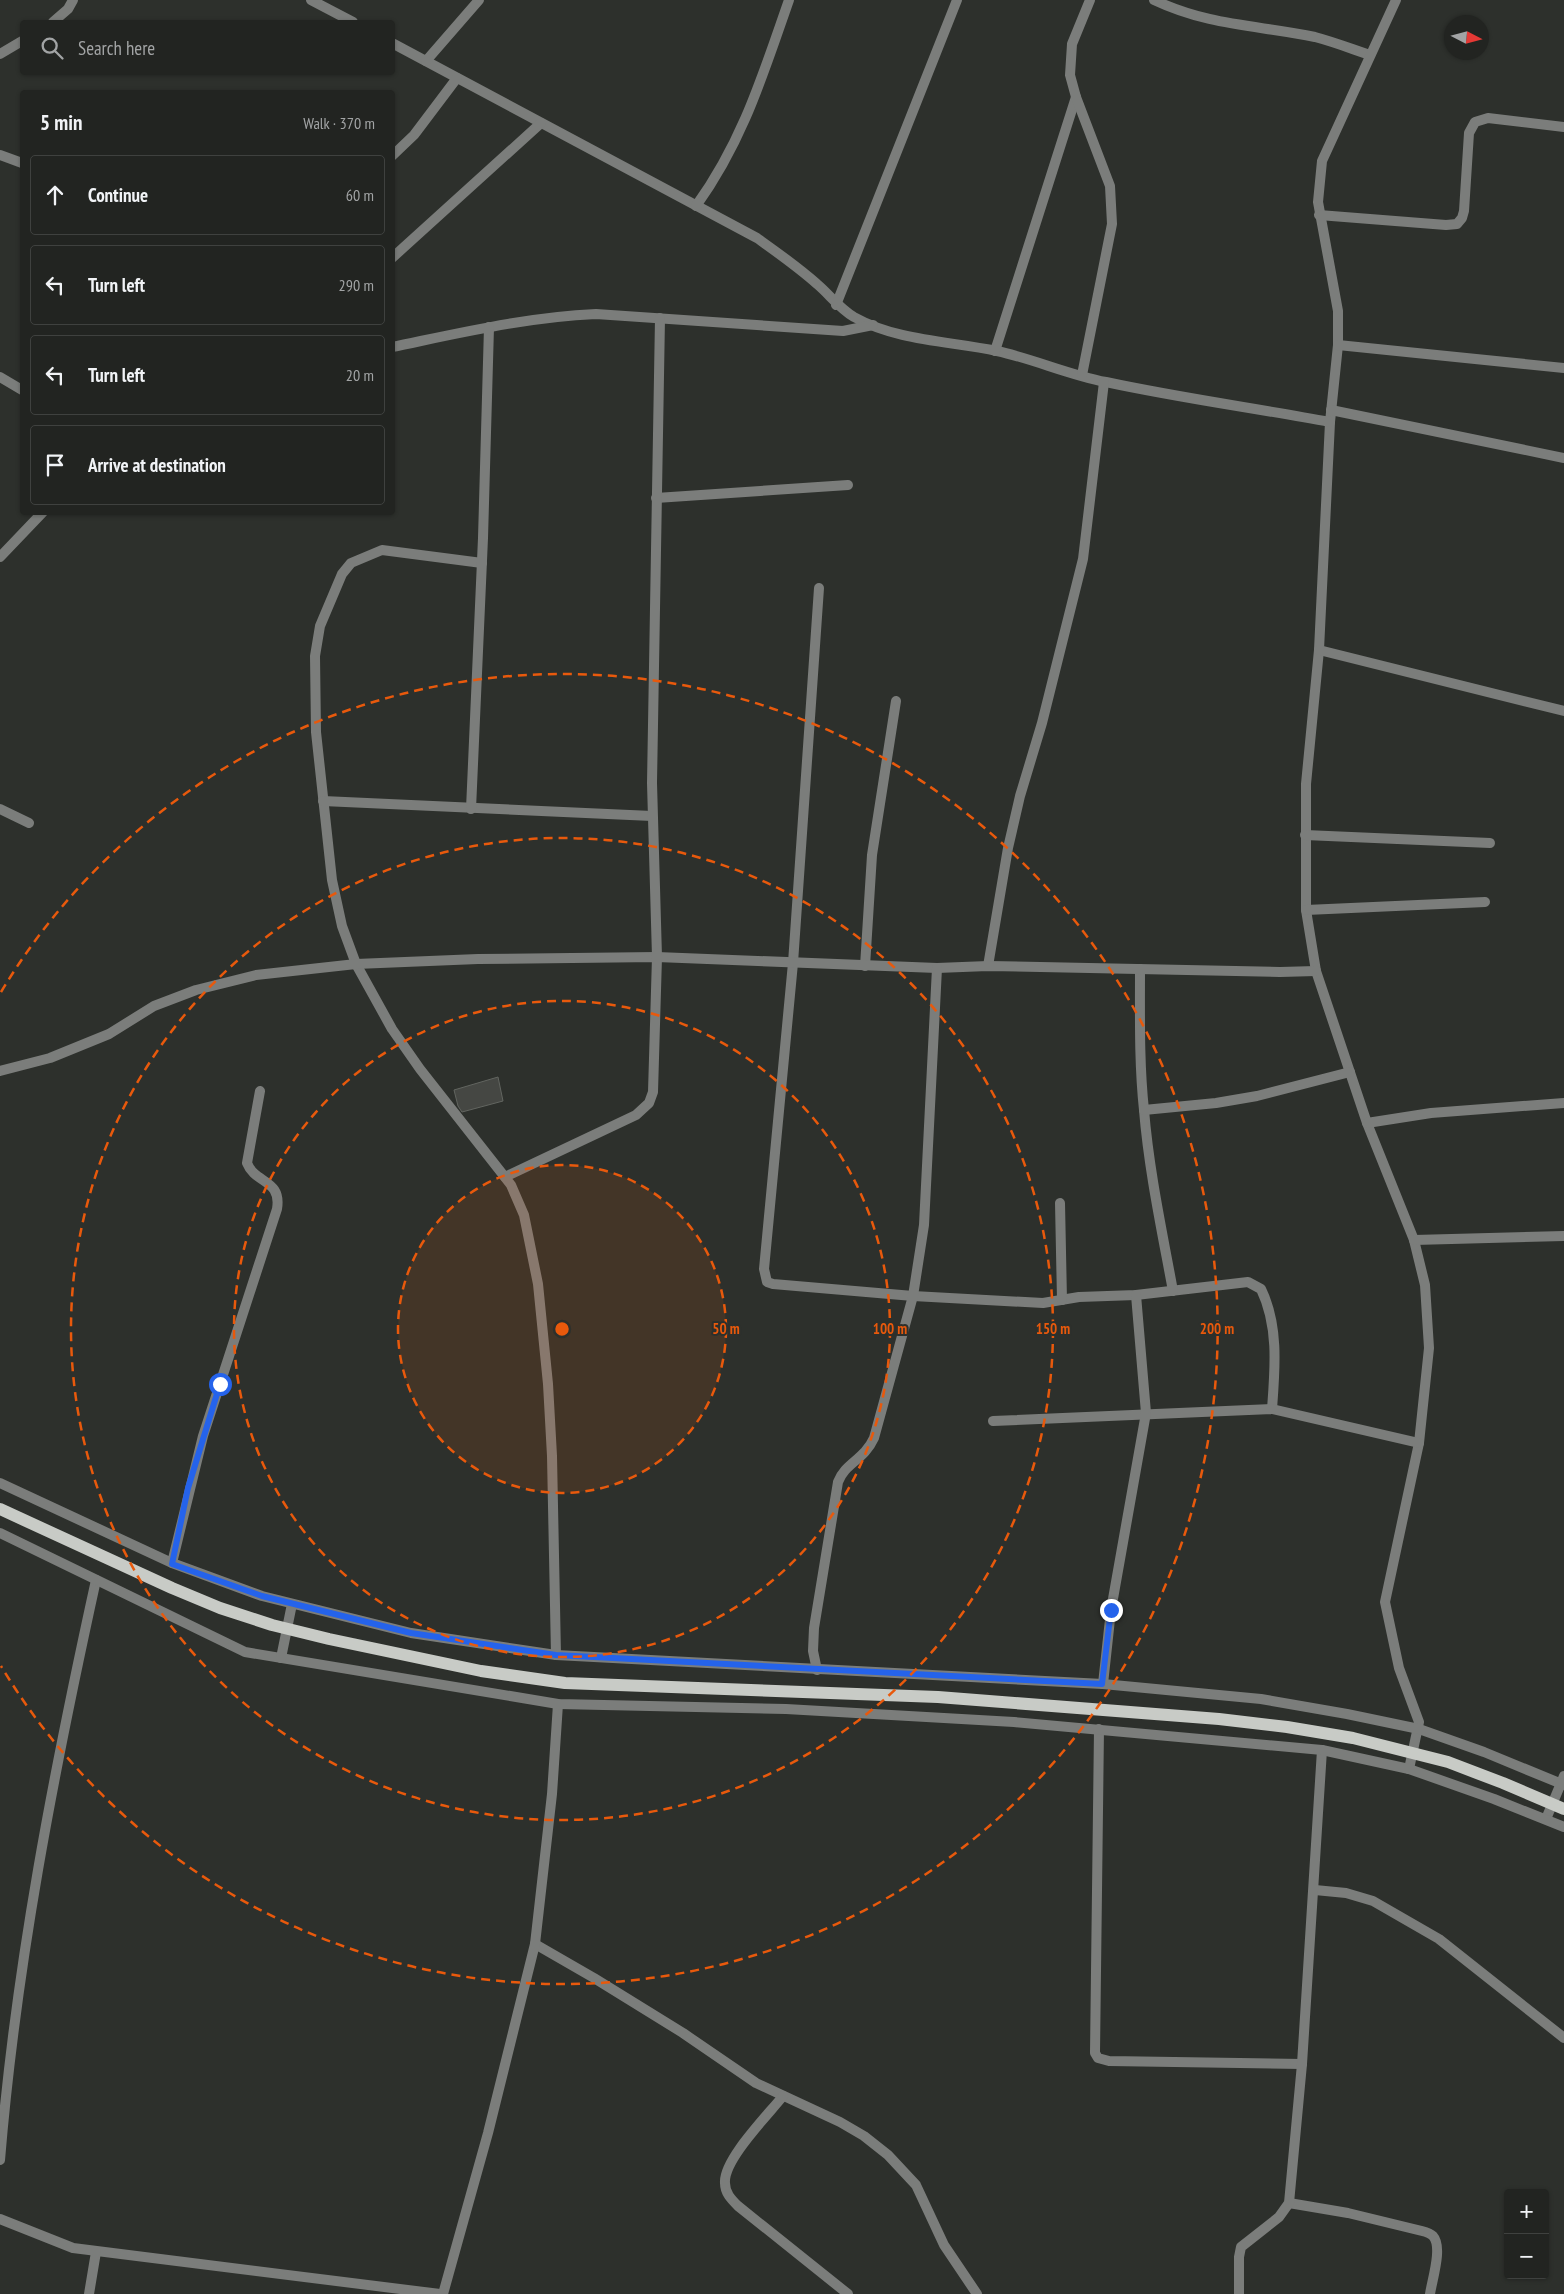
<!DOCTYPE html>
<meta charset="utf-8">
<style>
body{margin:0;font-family:"PT Sans Narrow",sans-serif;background:#2a2c2a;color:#f1f3f6}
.controls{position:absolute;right:15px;bottom:15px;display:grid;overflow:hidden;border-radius:5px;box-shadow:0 1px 4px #0004}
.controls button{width:45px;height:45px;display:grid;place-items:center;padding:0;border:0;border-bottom:1px solid #3f413f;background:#222421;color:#f1f3f6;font:25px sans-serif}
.compass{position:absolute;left:1444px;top:15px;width:45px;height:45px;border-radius:50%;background:#222421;box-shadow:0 1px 4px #0004;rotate:96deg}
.stop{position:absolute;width:15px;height:15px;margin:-11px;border:4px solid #2563eb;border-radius:50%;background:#fff}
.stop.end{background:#2563eb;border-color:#fff;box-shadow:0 1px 5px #0008}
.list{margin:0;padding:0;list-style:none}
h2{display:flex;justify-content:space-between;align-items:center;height:65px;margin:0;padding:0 20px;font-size:21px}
h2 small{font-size:16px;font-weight:400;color:#a2a4a5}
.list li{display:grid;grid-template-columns:32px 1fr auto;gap:15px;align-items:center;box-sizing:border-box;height:80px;margin:0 10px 10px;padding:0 10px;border:1px solid #3f413f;border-radius:5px}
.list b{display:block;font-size:19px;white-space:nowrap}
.list em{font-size:16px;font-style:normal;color:#a2a4a5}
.icon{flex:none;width:28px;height:28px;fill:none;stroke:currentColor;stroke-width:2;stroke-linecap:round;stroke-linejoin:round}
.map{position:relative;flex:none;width:1564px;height:2294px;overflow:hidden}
.search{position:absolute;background:#222421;box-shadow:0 1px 4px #0004;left:20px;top:20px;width:375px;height:55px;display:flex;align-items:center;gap:12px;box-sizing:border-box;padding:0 18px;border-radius:5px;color:#a2a4a5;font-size:19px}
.panel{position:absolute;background:#222421;box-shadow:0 1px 4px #0004;left:20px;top:90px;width:375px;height:425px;border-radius:5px}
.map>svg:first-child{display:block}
</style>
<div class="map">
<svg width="1564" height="2294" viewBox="0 0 1564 2294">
<rect width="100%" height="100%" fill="#2d302c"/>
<path fill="#454743" stroke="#626560" d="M498,1077L503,1101L462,1112L458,1106L454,1090Z"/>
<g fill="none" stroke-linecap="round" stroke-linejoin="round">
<g stroke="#7b7d7b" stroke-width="10">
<path d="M311,0L353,22"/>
<path d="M1154,0C1209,26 1257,25 1315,37C1334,42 1352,49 1370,55"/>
<path d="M1396,0L1322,161L1318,202L1338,311V345L1330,422L1319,650L1306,784V910L1316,971L1367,1123L1414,1240L1425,1285L1429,1348L1419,1443L1385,1602L1399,1668L1419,1722L1409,1769"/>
<path d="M53,22L68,9L73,0"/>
<path d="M392,43L757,238C778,253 798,267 817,284C830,295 839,308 854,317C897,341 949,341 997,351C1034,359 1069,375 1106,382C1180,398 1255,408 1330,422"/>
<path d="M0,54L22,41"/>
<path d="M426,61L479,0"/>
<path d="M0,155L22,163"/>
<path d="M392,156L414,135L457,78"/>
<path d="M696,206C743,141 763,74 789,0"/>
<path d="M1319,215L1446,225L1457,224L1462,218L1464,211L1469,133L1475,122L1488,118L1564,127"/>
<path d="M392,258L541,123"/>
<path d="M836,305L957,0"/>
<path d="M1338,345L1564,368"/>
<path d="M392,347C460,333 527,317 596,314L843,331L873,325"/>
<path d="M995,351L1076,97"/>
<path d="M1082,375L1112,224L1110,186L1076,97L1070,75L1072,44L1090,0"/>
<path d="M0,377L22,390"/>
<path d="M1331,410L1564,458"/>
<path d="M656,498L848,485"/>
<path d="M0,557L43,512"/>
<path d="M482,563L382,550L351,563L342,574L320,626L315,656L316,732L332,880L342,926L356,964L392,1029L420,1069L511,1185L524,1215L538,1284L548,1384L552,1456L556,1655"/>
<path d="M819,588L793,963L764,1269L767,1282L773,1284L913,1296L1043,1303L1079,1297L1136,1295L1248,1282L1261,1289C1279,1326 1275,1369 1272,1409"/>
<path d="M1319,650L1564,711"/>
<path d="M323,801L652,816"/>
<path d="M0,809L29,823"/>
<path d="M471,809L483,538L489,327"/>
<path d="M1305,835L1490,843"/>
<path d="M1306,910L1485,902"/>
<path d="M865,966L872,855L896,701"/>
<path d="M988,966L1008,848L1020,796L1042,723L1083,559L1104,382"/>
<path d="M1140,969C1140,1016 1139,1063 1144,1110C1149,1171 1162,1231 1173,1291"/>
<path d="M0,1071L50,1058L109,1034L154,1006L196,990L256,975L356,964L478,959L657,957L937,968L988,966L1280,972L1316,971"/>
<path d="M1144,1110L1216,1103L1257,1096L1350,1072"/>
<path d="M1367,1123L1431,1113L1564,1103"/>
<path d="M505,1177L636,1115L649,1103L653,1092L657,957L652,783L660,318"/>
<path d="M1060,1203L1062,1300"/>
<path d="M1414,1240L1564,1236"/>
<path d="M993,1421L1272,1409L1419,1443"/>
<path d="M172,1563L203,1436L277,1209C282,1179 255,1184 247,1163L260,1091"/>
<path d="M817,1670L813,1651L814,1628L838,1482C845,1463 864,1460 874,1438L913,1296L924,1225L937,968"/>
<path d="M1103,1684L1111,1610L1146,1413L1136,1295"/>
<path d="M1099,1729L1095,2053L1098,2058L1109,2061L1302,2064"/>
<path d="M1546,1819L1564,1776"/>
<path d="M1315,1890L1346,1893L1373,1901L1439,1939L1564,2038"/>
<path d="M535,1944L594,1978L683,2033L756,2083L840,2122L864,2136L888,2155L916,2185L944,2245L977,2294"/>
<path d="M783,2096C768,2115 723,2160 725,2183C725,2193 731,2199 738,2206L848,2294"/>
<path d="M0,2160C16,1965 54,1771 96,1580"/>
<path d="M1289,2203L1348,2213L1422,2231C1426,2232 1430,2233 1433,2236C1443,2247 1432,2280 1430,2294"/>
<path d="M0,2219L73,2248L440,2294"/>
<path d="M89,2294L96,2252"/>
<path d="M443,2294L488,2133L535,1944L552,1794L558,1704"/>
<path d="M1239,2294V2257L1241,2247L1279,2217L1289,2203L1302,2064L1322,1750"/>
</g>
<g stroke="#7b7d7b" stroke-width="10">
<path d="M0,1483L172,1563L262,1596L411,1633L556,1655L1103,1684L1261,1699L1347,1714L1419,1729L1484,1752L1564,1785"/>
<path d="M0,1533L245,1652L558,1704L786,1709L1014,1722L1322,1750L1409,1769L1494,1799L1564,1827"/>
<path d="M281,1658L292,1604"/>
</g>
<path stroke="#c8cbc6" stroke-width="12" d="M0,1509L172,1588L220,1608L272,1625L329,1639L481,1671L565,1683L938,1697L1219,1719L1287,1727L1353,1738L1448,1762L1503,1783L1564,1809"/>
</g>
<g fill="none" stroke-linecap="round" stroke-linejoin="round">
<path stroke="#2563eb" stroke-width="6" d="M220,1384L188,1488L172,1564L262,1596L411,1633L556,1655L1102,1684L1111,1610"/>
</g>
<circle cx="562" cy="1329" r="164" fill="#e8590c" fill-opacity=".12"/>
<g fill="none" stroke="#e8590c" stroke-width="2.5" stroke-dasharray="9 6">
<circle cx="562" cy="1329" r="164"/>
<circle cx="562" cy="1329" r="328"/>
<circle cx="562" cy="1329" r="491"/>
<path d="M1 992A655 655 0 1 1 1 1666"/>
</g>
<circle cx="562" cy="1329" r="8" fill="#e8590c" stroke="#2d302c" stroke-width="2.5"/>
<g font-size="15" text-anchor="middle" font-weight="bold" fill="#e8590c" stroke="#2d302c" stroke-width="4" stroke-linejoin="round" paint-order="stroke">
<text x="726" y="1334">50 m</text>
<text x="890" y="1334">100 m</text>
<text x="1053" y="1334">150 m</text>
<text x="1217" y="1334">200 m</text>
</g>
</svg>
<div class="controls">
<button>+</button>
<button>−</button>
</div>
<svg class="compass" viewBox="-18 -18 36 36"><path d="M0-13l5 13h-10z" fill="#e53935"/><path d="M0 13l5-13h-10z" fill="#a2a4a5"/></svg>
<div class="stop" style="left:220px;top:1384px"></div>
<div class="stop end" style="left:1111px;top:1610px"></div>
<div class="search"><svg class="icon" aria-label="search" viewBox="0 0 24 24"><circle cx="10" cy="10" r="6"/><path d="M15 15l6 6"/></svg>Search here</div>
<section class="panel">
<h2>5 min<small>Walk · 370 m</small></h2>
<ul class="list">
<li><svg class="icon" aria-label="ahead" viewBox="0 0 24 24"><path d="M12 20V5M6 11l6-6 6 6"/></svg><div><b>Continue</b></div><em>60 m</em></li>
<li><svg class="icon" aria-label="left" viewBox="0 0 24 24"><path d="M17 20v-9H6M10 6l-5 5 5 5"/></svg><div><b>Turn left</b></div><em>290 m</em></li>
<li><svg class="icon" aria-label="left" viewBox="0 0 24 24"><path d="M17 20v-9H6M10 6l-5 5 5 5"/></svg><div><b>Turn left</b></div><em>20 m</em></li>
<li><svg class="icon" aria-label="arrive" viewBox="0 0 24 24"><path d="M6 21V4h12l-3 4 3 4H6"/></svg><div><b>Arrive at destination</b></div></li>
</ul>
</section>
</div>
